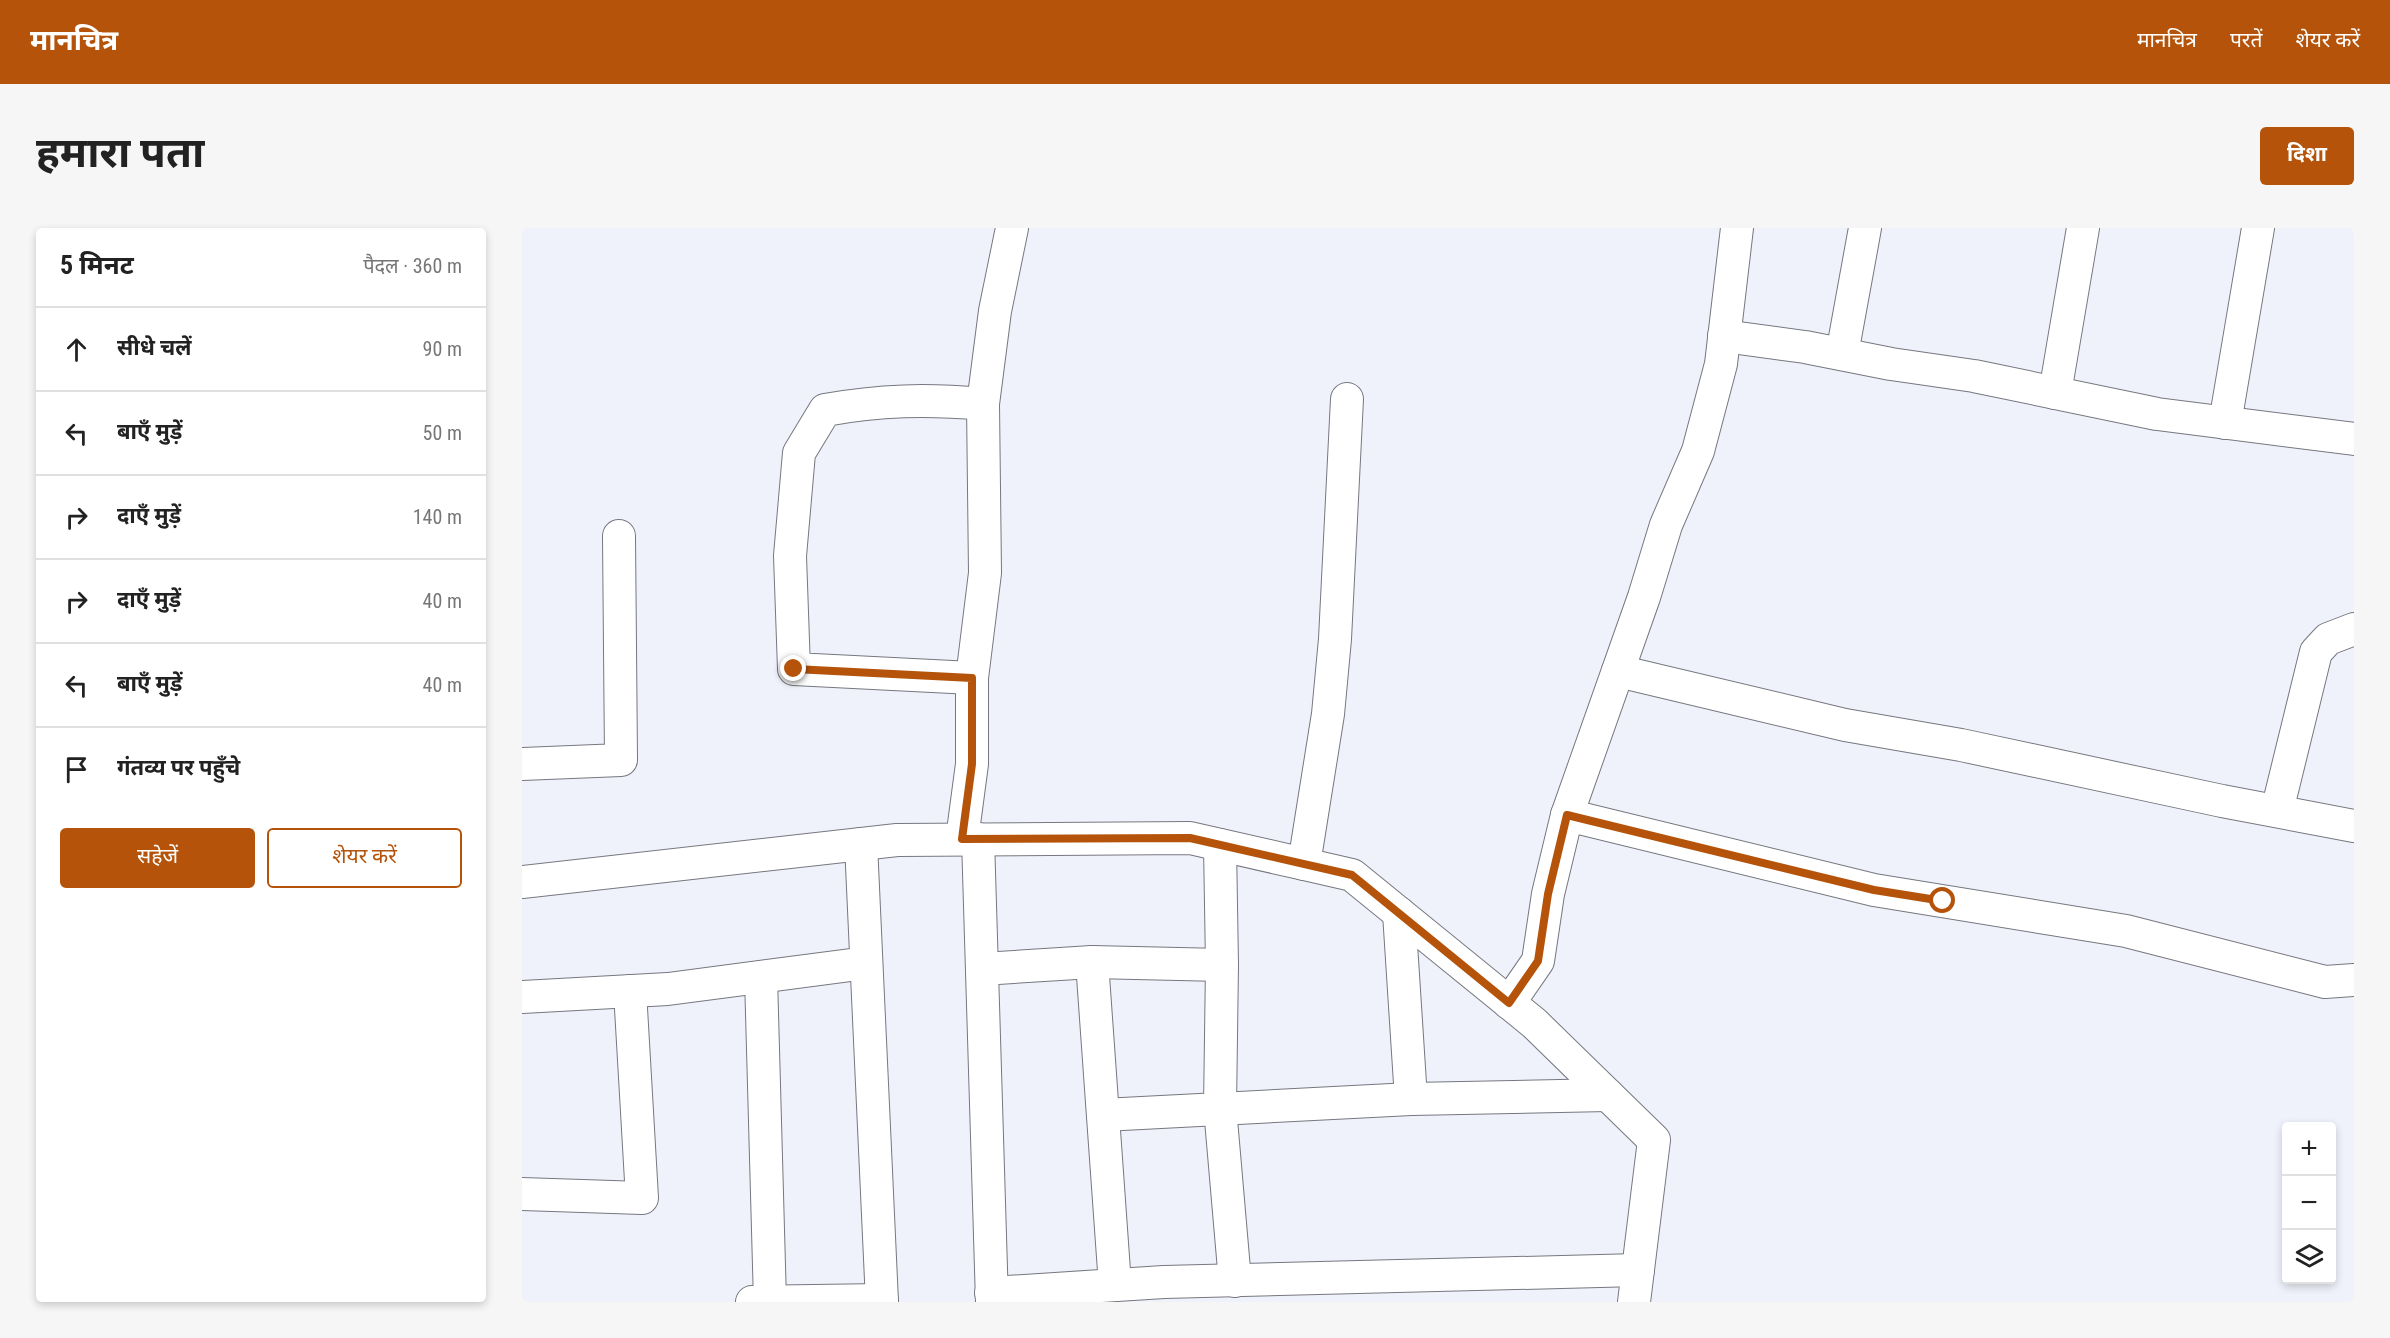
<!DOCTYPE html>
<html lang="hi">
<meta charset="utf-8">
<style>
body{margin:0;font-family:"Roboto Condensed","Noto Sans Devanagari",sans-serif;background:#f6f6f6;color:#222}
.controls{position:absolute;right:18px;bottom:18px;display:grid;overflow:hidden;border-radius:6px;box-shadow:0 3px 9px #0003}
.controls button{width:54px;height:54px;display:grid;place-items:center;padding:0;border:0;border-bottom:2px solid #e0e0e0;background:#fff;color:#222;font:30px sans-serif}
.stop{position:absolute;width:18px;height:18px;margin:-14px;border:4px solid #b45309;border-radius:50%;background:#fff}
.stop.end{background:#b45309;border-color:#fff;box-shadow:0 2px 6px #0008}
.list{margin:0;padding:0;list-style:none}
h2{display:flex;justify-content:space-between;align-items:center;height:78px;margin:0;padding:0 24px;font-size:26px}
h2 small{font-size:20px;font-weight:400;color:#767676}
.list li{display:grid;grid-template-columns:39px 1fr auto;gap:18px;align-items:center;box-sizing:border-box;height:84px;padding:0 24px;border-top:2px solid #e0e0e0}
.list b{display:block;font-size:22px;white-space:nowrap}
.list em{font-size:20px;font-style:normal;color:#767676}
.actions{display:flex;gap:12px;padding:18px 24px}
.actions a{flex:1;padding:14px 0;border:2px solid #b45309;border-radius:6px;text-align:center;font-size:21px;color:#b45309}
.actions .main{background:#b45309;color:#fff}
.icon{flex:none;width:33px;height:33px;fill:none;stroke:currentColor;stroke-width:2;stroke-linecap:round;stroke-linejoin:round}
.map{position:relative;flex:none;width:1832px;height:1074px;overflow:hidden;border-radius:6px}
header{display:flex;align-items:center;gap:36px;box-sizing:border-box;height:84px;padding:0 30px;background:#b45309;color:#fff}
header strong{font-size:28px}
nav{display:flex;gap:33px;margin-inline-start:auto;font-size:21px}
.intro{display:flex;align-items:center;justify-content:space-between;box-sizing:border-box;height:144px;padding:0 36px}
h1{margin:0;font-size:42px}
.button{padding:15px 27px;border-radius:6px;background:#b45309;color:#fff;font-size:21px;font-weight:700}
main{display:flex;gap:36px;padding:0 36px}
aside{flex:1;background:#fff;border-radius:6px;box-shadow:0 3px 9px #0003}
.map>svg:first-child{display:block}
</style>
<header>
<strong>मानचित्र</strong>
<nav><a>मानचित्र</a><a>परतें</a><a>शेयर करें</a></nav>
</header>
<div class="intro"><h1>हमारा पता</h1><a class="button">दिशा</a></div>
<main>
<aside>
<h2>5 मिनट<small>पैदल · 360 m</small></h2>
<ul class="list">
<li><svg class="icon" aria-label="ahead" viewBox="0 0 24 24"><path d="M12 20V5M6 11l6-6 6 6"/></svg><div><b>सीधे चलें</b></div><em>90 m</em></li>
<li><svg class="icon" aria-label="left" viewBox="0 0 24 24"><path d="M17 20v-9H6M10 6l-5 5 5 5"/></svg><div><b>बाएँ मुड़ें</b></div><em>50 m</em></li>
<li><svg class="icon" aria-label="right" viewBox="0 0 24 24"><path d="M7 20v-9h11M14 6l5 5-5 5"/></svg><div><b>दाएँ मुड़ें</b></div><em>140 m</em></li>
<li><svg class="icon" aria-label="right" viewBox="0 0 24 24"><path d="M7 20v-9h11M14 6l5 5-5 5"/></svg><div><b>दाएँ मुड़ें</b></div><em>40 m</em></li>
<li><svg class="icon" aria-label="left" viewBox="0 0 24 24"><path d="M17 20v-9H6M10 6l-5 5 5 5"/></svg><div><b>बाएँ मुड़ें</b></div><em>40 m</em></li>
<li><svg class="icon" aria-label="arrive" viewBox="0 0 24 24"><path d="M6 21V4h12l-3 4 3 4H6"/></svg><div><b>गंतव्य पर पहुँचे</b></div></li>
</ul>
<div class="actions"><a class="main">सहेजें</a><a>शेयर करें</a></div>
</aside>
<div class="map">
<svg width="1832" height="1074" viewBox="0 0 1832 1074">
<rect width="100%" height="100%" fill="#f0f2fb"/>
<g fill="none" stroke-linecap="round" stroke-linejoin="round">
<defs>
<g id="minor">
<path d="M1202,108L1283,119L1369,136L1452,148L1635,186L1832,211"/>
<path d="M1320,126L1343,0"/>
<path d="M1533,165L1561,0"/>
<path d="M1703,195L1736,0"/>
<path d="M1096,443L1323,497L1439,517L1700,573L1832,598"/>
<path d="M450,450L272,441L268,328L277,225L303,182C358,172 405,171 461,176"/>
<path d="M0,536L99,532L97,308"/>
<path d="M1755,583L1794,424L1806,411L1832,401"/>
<path d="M1045,587L1352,662L1604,703L1803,754L1832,752"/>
<path d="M440,611L450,536V450L463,345L461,176L473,83L490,0"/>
<path d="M456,611L470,1074"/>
<path d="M339,616L360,1074"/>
<path d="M698,617L700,737L698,880L713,1053"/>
<path d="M782,636L806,486L813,411L825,171"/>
<path d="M0,654L375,612L668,610L782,636L830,647L1012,795L1132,912L1112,1074"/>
<path d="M877,685L889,871"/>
<path d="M570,734L593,1057"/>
<path d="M460,741L570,734L700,737"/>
<path d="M239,749L248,1074"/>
<path d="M0,769L146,761L344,735"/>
<path d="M987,775L1016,733L1026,666L1045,587L1122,369L1144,297L1176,223L1199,136L1215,0"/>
<path d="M581,887L889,871L1086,867"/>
<path d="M0,966L120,970L108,763"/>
<path d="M469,1065L642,1054L1116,1042"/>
<path d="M230,1074L360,1072"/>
</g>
</defs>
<use href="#minor" stroke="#76777f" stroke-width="34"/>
<use href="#minor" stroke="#fff" stroke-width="32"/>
</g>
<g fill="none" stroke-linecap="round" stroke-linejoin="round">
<path stroke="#b45309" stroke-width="8" d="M272,441L450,450V536L440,611L668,610L830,647L987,775L1016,733L1026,666L1045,587L1352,662L1421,673"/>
</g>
</svg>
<div class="controls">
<button>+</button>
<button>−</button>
<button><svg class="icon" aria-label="layers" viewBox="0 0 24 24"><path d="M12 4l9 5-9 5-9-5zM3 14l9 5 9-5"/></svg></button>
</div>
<div class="stop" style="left:1421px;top:673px"></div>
<div class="stop end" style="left:272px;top:441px"></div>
</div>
</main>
